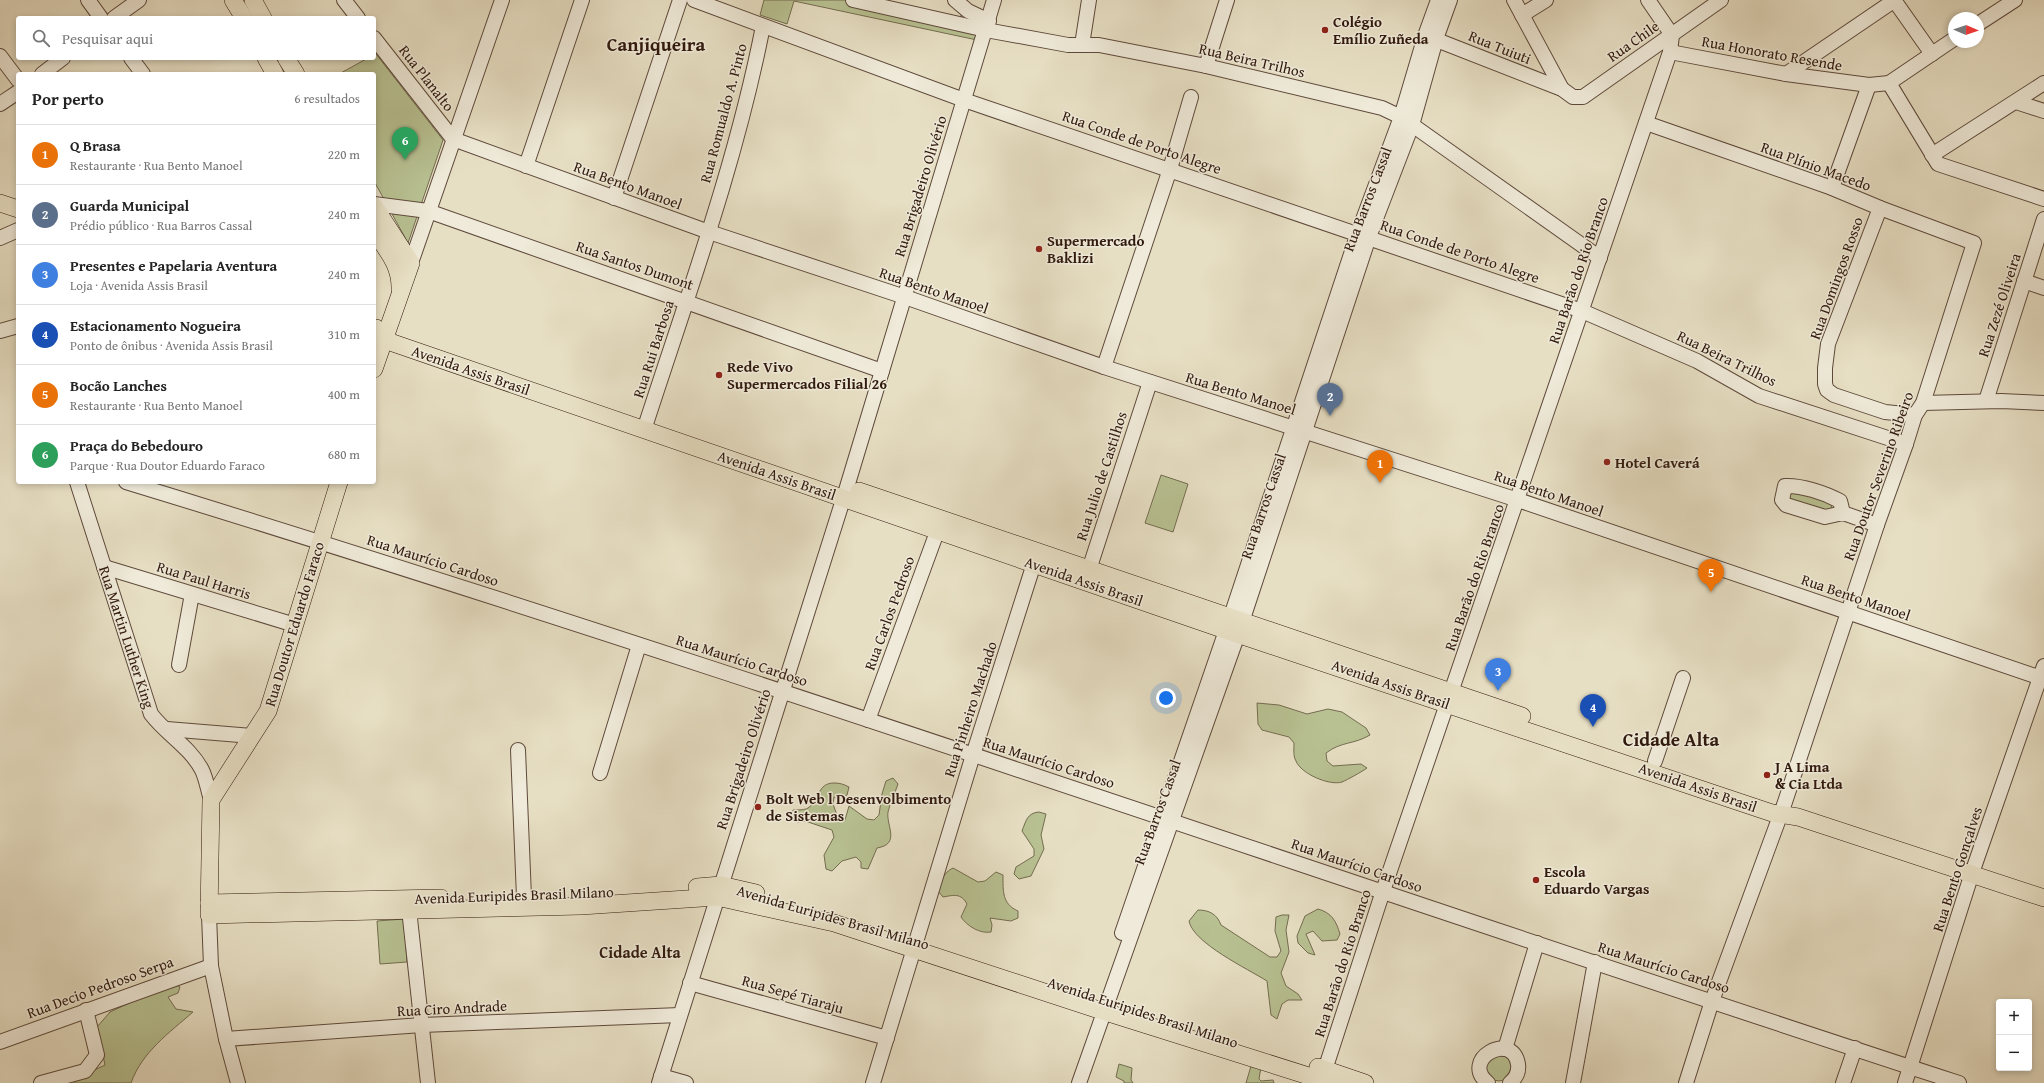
<!DOCTYPE html>
<html lang="pt">
<meta charset="utf-8">
<style>
body{margin:0;font-family:"Gentium Book Plus",serif;background:#f2f2f2;color:#222}
.controls{position:absolute;right:12px;bottom:12px;display:grid;overflow:hidden;border-radius:4px;box-shadow:0 2px 6px #0003}
.controls button{width:36px;height:36px;display:grid;place-items:center;padding:0;border:0;border-bottom:1px solid #e0e0e0;background:#fff;color:#222;font:20px sans-serif}
.compass{position:absolute;left:1948px;top:12px;width:36px;height:36px;border-radius:50%;background:#fff;box-shadow:0 2px 6px #0003;rotate:92deg}
.you{position:absolute;left:1166px;top:698px;width:14px;height:14px;margin:-10px;border:3px solid #fff;border-radius:50%;background:#1a73e8;box-shadow:0 0 0 6px #1a73e833}
.badge{display:grid;place-items:center;width:26px;height:26px;border-radius:50%;background:#0b8043;color:#fff;font-size:13px;font-weight:700}
.pin{position:absolute;translate:-50% -33px;filter:drop-shadow(0 1px 2px #0008)}
.pin::after{content:'';position:absolute;top:21px;width:14px;height:12px;background:inherit;clip-path:polygon(0 0,100% 0,50% 100%)}
.list{margin:0;padding:0;list-style:none}
h2{display:flex;justify-content:space-between;align-items:center;height:52px;margin:0;padding:0 16px;font-size:17px}
h2 small{font-size:13px;font-weight:400;color:#767676}
.list li{display:grid;grid-template-columns:26px 1fr auto;gap:12px;align-items:center;box-sizing:border-box;height:60px;padding:0 16px;border-top:1px solid #e0e0e0}
.list b{display:block;font-size:15px;white-space:nowrap}
.list p{margin:0;font-size:13px;white-space:nowrap;color:#767676}
.list em{font-size:13px;font-style:normal;color:#767676}
.icon{flex:none;width:22px;height:22px;fill:none;stroke:currentColor;stroke-width:2;stroke-linecap:round;stroke-linejoin:round}
.map{position:relative;flex:none;width:2044px;height:1083px;overflow:hidden}
.search{position:absolute;background:#fff;box-shadow:0 2px 6px #0003;left:16px;top:16px;width:360px;height:44px;display:flex;align-items:center;gap:10px;box-sizing:border-box;padding:0 14px;border-radius:4px;color:#767676;font-size:15px}
.panel{position:absolute;background:#fff;box-shadow:0 2px 6px #0003;left:16px;top:72px;width:360px;height:412px;border-radius:4px}
.map>svg:first-child{display:block}
</style>
<div class="map">
<svg width="2044" height="1083" viewBox="0 0 2044 1083">
<rect width="100%" height="100%" fill="#e7dfc4"/>
<filter id="stains"><feTurbulence type="fractalNoise" baseFrequency=".005" numOctaves="4"/><feColorMatrix values="0 0 0 0 .2 0 0 0 0 .09 0 0 0 0 .02 0 0 0 .5 -.17"/></filter>
<radialGradient id="worn" r=".72"><stop offset=".6" stop-color="#630" stop-opacity="0"/><stop offset="1" stop-color="#630" stop-opacity=".3"/></radialGradient>
<g fill="#b8c192" stroke="#746d50">
<path d="M764,0H872L960,19L962,12L982,23L977,40L794,1L787,24L760,15Z"/>
<path d="M376,54L443,140L408,243L374,181V74H339L368,58H374Z"/>
<path d="M1161,475L1188,484L1173,532L1145,523Z"/>
<path d="M1789,488L1833,502L1829,514L1785,500Z"/>
<path d="M1257,703L1279,705L1307,714L1328,709L1342,712L1366,728L1370,735C1353,745 1342,741 1326,753L1327,761L1333,766L1361,764L1367,768C1363,771 1347,780 1342,782C1330,786 1301,774 1296,761C1293,756 1294,749 1294,743L1289,737L1262,730L1258,724Z"/>
<path d="M893,778L898,784C895,793 890,803 888,812C886,826 901,844 877,848L868,869L861,868V862L856,857L842,861L832,871L826,869L824,855L834,837L832,830L805,821L797,822L792,817L793,810C798,810 805,810 808,808C820,800 817,783 834,783C840,783 843,784 849,787L847,795L841,798L834,797L833,804L838,818L845,820L849,806L867,819L874,820L879,815L882,794L886,781Z"/>
<path d="M1039,812L1046,814L1041,835L1044,849L1031,876L1019,879L1014,874L1016,867L1034,856V849L1022,831C1026,821 1027,813 1039,812Z"/>
<path d="M953,868L978,882L985,881L996,872L1003,875C1003,891 1002,904 1018,911V918L1011,921L990,918L992,925L991,932C980,934 967,926 961,917L967,904C961,893 954,895 943,897L938,891C941,881 943,873 953,868Z"/>
<path d="M1318,909C1332,913 1336,921 1340,934L1337,940L1322,941L1313,931L1306,934L1315,955L1308,953L1298,943L1297,936L1305,916Z"/>
<path d="M1198,910C1209,910 1217,914 1221,925L1270,957H1277L1281,951L1275,931L1276,917L1282,915H1289L1286,930L1289,952L1281,973L1286,986L1298,994L1302,1000H1288L1282,1004L1277,1019L1271,1015L1267,981C1248,969 1193,943 1189,921Z"/>
<path d="M404,919L407,962L380,964L377,921Z"/>
<path d="M172,983L180,987L178,993L168,997L176,1009L193,1012C169,1033 142,1052 131,1083H67L105,1065L97,1027L110,1012Z"/>
<circle cx="1499" cy="1068" r="13"/>
<path d="M1119,1064L1132,1068L1131,1080L1133,1083H1124V1081L1116,1077Z"/>
<path d="M1251,1066L1261,1067L1259,1079L1261,1081L1273,1080L1274,1083H1246Z"/>
</g>
<g fill="none" stroke-linecap="round" stroke-linejoin="round">
<defs>
<g id="minor">
<path d="M88,0L101,18"/>
<path d="M344,0L358,18"/>
<path d="M694,0L964,100L1582,311L1697,361L1759,396L1906,444"/>
<path d="M853,0L986,30L1068,45H1099L1206,66L1382,108L1401,117L1600,258"/>
<path d="M955,0L968,11L989,21"/>
<path d="M1514,0L1562,89"/>
<path d="M1894,0L1932,54"/>
<path d="M1522,15L1546,0"/>
<path d="M114,18L139,0"/>
<path d="M1978,24L2015,0"/>
<path d="M1429,37L1562,89L1573,97H1583L1721,0"/>
<path d="M374,38L453,139"/>
<path d="M1082,45L1089,0"/>
<path d="M1670,52L1786,74L1869,85L1889,83L1954,39"/>
<path d="M0,56L18,80"/>
<path d="M131,58L143,74"/>
<path d="M1206,66L1227,0"/>
<path d="M42,74L63,58"/>
<path d="M1786,74L1895,0"/>
<path d="M1889,83L1938,164L2044,199"/>
<path d="M2016,102L2044,111"/>
<path d="M0,104L18,92"/>
<path d="M1646,123L1832,188L1880,208L1974,243L1923,403L1915,415L1906,444L1877,525L1784,805L1712,1001L1686,1083"/>
<path d="M453,139L709,232L905,297L1104,367L1518,500L2044,679"/>
<path d="M1932,155L2044,83"/>
<path d="M526,166L582,0"/>
<path d="M1832,188L1869,85"/>
<path d="M614,198L680,0"/>
<path d="M374,204L428,211L882,371"/>
<path d="M1880,208L1828,344L1825,368V384L1827,390L1834,395L1885,412L1915,415"/>
<path d="M0,238L18,230"/>
<path d="M411,263L502,0"/>
<path d="M2024,281L2044,288"/>
<path d="M0,331L18,326"/>
<path d="M1104,367L1170,169L1191,97"/>
<path d="M1986,401L2044,219"/>
<path d="M1923,403L2001,401L2044,403"/>
<path d="M644,430C687,297 736,164 763,26"/>
<path d="M77,482L151,714C166,734 190,747 202,770C206,778 208,790 211,800"/>
<path d="M126,482C741,670 1348,884 1959,1083"/>
<path d="M1843,513L1840,501C1825,493 1801,485 1785,486L1782,500L1786,505L1825,517L1843,513L1877,525"/>
<path d="M104,567L295,625"/>
<path d="M1086,579L1150,382"/>
<path d="M179,665L192,594"/>
<path d="M868,720L941,521"/>
<path d="M167,729L252,736"/>
<path d="M518,750L524,897"/>
<path d="M1655,761L1683,678"/>
<path d="M600,773L639,645"/>
<path d="M408,900L428,1083"/>
<path d="M209,915L211,966L226,1039L238,1083"/>
<path d="M1122,933L1231,616L1358,233L1401,117L1425,36L1438,0"/>
<path d="M690,983L887,1038"/>
<path d="M226,1039L422,1025L680,1015"/>
<path d="M0,1042L211,966"/>
<path d="M1505,1049L1537,943"/>
<path d="M661,1076L686,1083"/>
<path d="M1322,1079L1383,891L1670,52L1672,35L1648,0"/>
<path d="M41,1083L85,1071L97,1055L86,1010"/>
<path d="M659,1083L847,487L994,0"/>
<path d="M873,1083L973,755L1037,554"/>
<path d="M1079,1083L1238,634L1369,237L1412,125L1436,39L1450,0"/>
<path d="M1488,1083C1459,1060 1512,1030 1518,1064C1519,1071 1516,1078 1510,1083"/>
<path d="M1573,1083L1595,962"/>
<path d="M1843,1083L1855,1048"/>
<path d="M1905,1083L1972,873L2044,666"/>
</g>
<g id="major">
<path d="M233,0L244,18"/>
<path d="M253,0L263,18"/>
<path d="M266,58L275,74"/>
<path d="M286,58L296,74"/>
<path d="M0,203L18,209"/>
<path d="M374,206L411,263L374,369"/>
<path d="M374,231C387,251 401,265 400,290"/>
<path d="M376,328L384,337L393,343L1225,630L1772,813L1798,817L2044,898"/>
<path d="M339,482L268,711L211,800L209,915L581,906L717,897L834,923L1099,1010L1331,1083"/>
<path d="M859,491L1522,716"/>
<path d="M697,887L721,885L756,893"/>
<path d="M209,903L441,898"/>
<path d="M1318,1067L1365,1083"/>
</g>
</defs>
<use href="#minor" stroke="#5e4a3b" stroke-width="16"/>
<use href="#major" stroke="#30190d" stroke-width="18"/>
<use href="#minor" stroke="#efead9" stroke-width="14"/>
<use href="#major" stroke="#e7dfc4" stroke-width="17"/>
</g>
<g fill="#8f2418" stroke="#efead9" stroke-width="1.5">
<circle cx="1325" cy="30" r="4"/>
<circle cx="1039" cy="249" r="4"/>
<circle cx="719" cy="375" r="4"/>
<circle cx="1607" cy="462" r="4"/>
<circle cx="1767" cy="775" r="4"/>
<circle cx="758" cy="807" r="4"/>
<circle cx="1536" cy="880" r="4"/>
</g>
<g text-anchor="middle" dominant-baseline="central" stroke-width="3" stroke-linejoin="round" paint-order="stroke">
<g font-size="15" font-weight="bold" fill="#30190d" stroke="#efead9" text-anchor="start">
<text x="1333" y="21">Colégio<tspan x="1333" dy="17">Emílio Zuñeda</tspan></text>
<text x="1047" y="240">Supermercado<tspan x="1047" dy="17">Baklizi</tspan></text>
<text x="727" y="366">Rede Vivo<tspan x="727" dy="17">Supermercados Filial 26</tspan></text>
<text x="1615" y="462">Hotel Caverá</text>
<text x="1775" y="766">J A Lima<tspan x="1775" dy="17">&amp; Cia Ltda</tspan></text>
<text x="766" y="798">Bolt Web l Desenvolbimento<tspan x="766" dy="17">de Sistemas</tspan></text>
<text x="1544" y="871">Escola<tspan x="1544" dy="17">Eduardo Vargas</tspan></text>
</g>
<g font-size="15" fill="#30190d" stroke="#efead9">
<text transform="translate(1633 41) rotate(-35)">Rua Chile</text>
<text transform="translate(1500 47) rotate(22)">Rua Tuiuti</text>
<text transform="translate(1772 53) rotate(10)">Rua Honorato Resende</text>
<text transform="translate(1252 60) rotate(13)">Rua Beira Trilhos</text>
<text transform="translate(427 78) rotate(52)">Rua Planalto</text>
<text transform="translate(723 113) rotate(-75)">Rua Romualdo A. Pinto</text>
<text transform="translate(1142 142) rotate(19)">Rua Conde de Porto Alegre</text>
<text transform="translate(1816 166) rotate(20)">Rua Plínio Macedo</text>
<text transform="translate(628 185) rotate(20)">Rua Bento Manoel</text>
<text transform="translate(920 186) rotate(-73)">Rua Brigadeiro Olivério</text>
<text transform="translate(1367 199) rotate(-69)">Rua Barros Cassal</text>
<text transform="translate(1460 251) rotate(19)">Rua Conde de Porto Alegre</text>
<text transform="translate(635 265) rotate(19)">Rua Santos Dumont</text>
<text transform="translate(1578 270) rotate(-71)">Rua Barão do Rio Branco</text>
<text transform="translate(1836 278) rotate(-70)">Rua Domingos Rosso</text>
<text transform="translate(934 290) rotate(19)">Rua Bento Manoel</text>
<text transform="translate(1999 305) rotate(-72)">Rua Zezé Oliveira</text>
<text transform="translate(653 349) rotate(-72)">Rua Rui Barbosa</text>
<text transform="translate(1727 358) rotate(26)">Rua Beira Trilhos</text>
<text transform="translate(471 370) rotate(19)">Avenida Assis Brasil</text>
<text transform="translate(1241 393) rotate(17)">Rua Bento Manoel</text>
<text transform="translate(777 475) rotate(19)">Avenida Assis Brasil</text>
<text transform="translate(1101 476) rotate(-72)">Rua Julio de Castilhos</text>
<text transform="translate(1878 476) rotate(-70)">Rua Doutor Severino Ribeiro</text>
<text transform="translate(1549 493) rotate(19)">Rua Bento Manoel</text>
<text transform="translate(1263 506) rotate(-71)">Rua Barros Cassal</text>
<text transform="translate(433 560) rotate(18)">Rua Maurício Cardoso</text>
<text transform="translate(1474 577) rotate(-71)">Rua Barão do Rio Branco</text>
<text transform="translate(204 580) rotate(17)">Rua Paul Harris</text>
<text transform="translate(1084 581) rotate(19)">Avenida Assis Brasil</text>
<text transform="translate(1856 597) rotate(19)">Rua Bento Manoel</text>
<text transform="translate(889 613) rotate(-70)">Rua Carlos Pedroso</text>
<text transform="translate(294 624) rotate(-73)">Rua Doutor Eduardo Faraco</text>
<text transform="translate(127 637) rotate(72)">Rua Martin Luther King</text>
<text transform="translate(742 660) rotate(18)">Rua Maurício Cardoso</text>
<text transform="translate(1391 684) rotate(19)">Avenida Assis Brasil</text>
<text transform="translate(970 709) rotate(-72)">Rua Pinheiro Machado</text>
<text transform="translate(743 759) rotate(-72)">Rua Brigadeiro Olivério</text>
<text transform="translate(1049 762) rotate(18)">Rua Maurício Cardoso</text>
<text transform="translate(1698 787) rotate(19)">Avenida Assis Brasil</text>
<text transform="translate(1157 812) rotate(-70)">Rua Barros Cassal</text>
<text transform="translate(1357 865) rotate(19)">Rua Maurício Cardoso</text>
<text transform="translate(1957 869) rotate(-72)">Rua Bento Gonçalves</text>
<text transform="translate(514 895) rotate(-2)">Avenida Euripides Brasil Milano</text>
<text transform="translate(833 917) rotate(16)">Avenida Euripides Brasil Milano</text>
<text transform="translate(1342 963) rotate(-72)">Rua Barão do Rio Branco</text>
<text transform="translate(1664 967) rotate(18)">Rua Maurício Cardoso</text>
<text transform="translate(100 987) rotate(-20)">Rua Decio Pedroso Serpa</text>
<text transform="translate(793 994) rotate(16)">Rua Sepé Tiaraju</text>
<text transform="translate(452 1008) rotate(-3)">Rua Ciro Andrade</text>
<text transform="translate(1143 1012) rotate(18)">Avenida Euripides Brasil Milano</text>
</g>
<g font-size="16" font-weight="bold" fill="#30190d" stroke="#efead9">
<text x="640" y="952">Cidade Alta</text>
</g>
<g font-size="19" font-weight="bold" fill="#30190d" stroke="#efead9">
<text x="656" y="44">Canjiqueira</text>
<text x="1671" y="739">Cidade Alta</text>
</g>
</g>
<rect width="100%" height="100%" filter="url(#stains)"/>
<rect width="100%" height="100%" fill="url(#worn)"/>
</svg>
<div class="controls">
<button>+</button>
<button>−</button>
</div>
<svg class="compass" viewBox="-18 -18 36 36"><path d="M0-13l5 13h-10z" fill="#e53935"/><path d="M0 13l5-13h-10z" fill="#767676"/></svg>
<div class="you"></div>
<div class="pin badge" style="left:1380px;top:483px;background:#e8710a">1</div>
<div class="pin badge" style="left:1330px;top:416px;background:#5c6f8a">2</div>
<div class="pin badge" style="left:1498px;top:691px;background:#3f7fe0">3</div>
<div class="pin badge" style="left:1593px;top:727px;background:#1a4fb4">4</div>
<div class="pin badge" style="left:1711px;top:592px;background:#e8710a">5</div>
<div class="pin badge" style="left:405px;top:160px;background:#2e9e5b">6</div>
<div class="search"><svg class="icon" aria-label="search" viewBox="0 0 24 24"><circle cx="10" cy="10" r="6"/><path d="M15 15l6 6"/></svg>Pesquisar aqui</div>
<section class="panel">
<h2>Por perto<small>6 resultados</small></h2>
<ul class="list">
<li><span class="badge" style="background:#e8710a">1</span><div><b>Q Brasa</b><p>Restaurante · Rua Bento Manoel</p></div><em>220 m</em></li>
<li><span class="badge" style="background:#5c6f8a">2</span><div><b>Guarda Municipal</b><p>Prédio público · Rua Barros Cassal</p></div><em>240 m</em></li>
<li><span class="badge" style="background:#3f7fe0">3</span><div><b>Presentes e Papelaria Aventura</b><p>Loja · Avenida Assis Brasil</p></div><em>240 m</em></li>
<li><span class="badge" style="background:#1a4fb4">4</span><div><b>Estacionamento Nogueira</b><p>Ponto de ônibus · Avenida Assis Brasil</p></div><em>310 m</em></li>
<li><span class="badge" style="background:#e8710a">5</span><div><b>Bocão Lanches</b><p>Restaurante · Rua Bento Manoel</p></div><em>400 m</em></li>
<li><span class="badge" style="background:#2e9e5b">6</span><div><b>Praça do Bebedouro</b><p>Parque · Rua Doutor Eduardo Faraco</p></div><em>680 m</em></li>
</ul>
</section>
</div>
